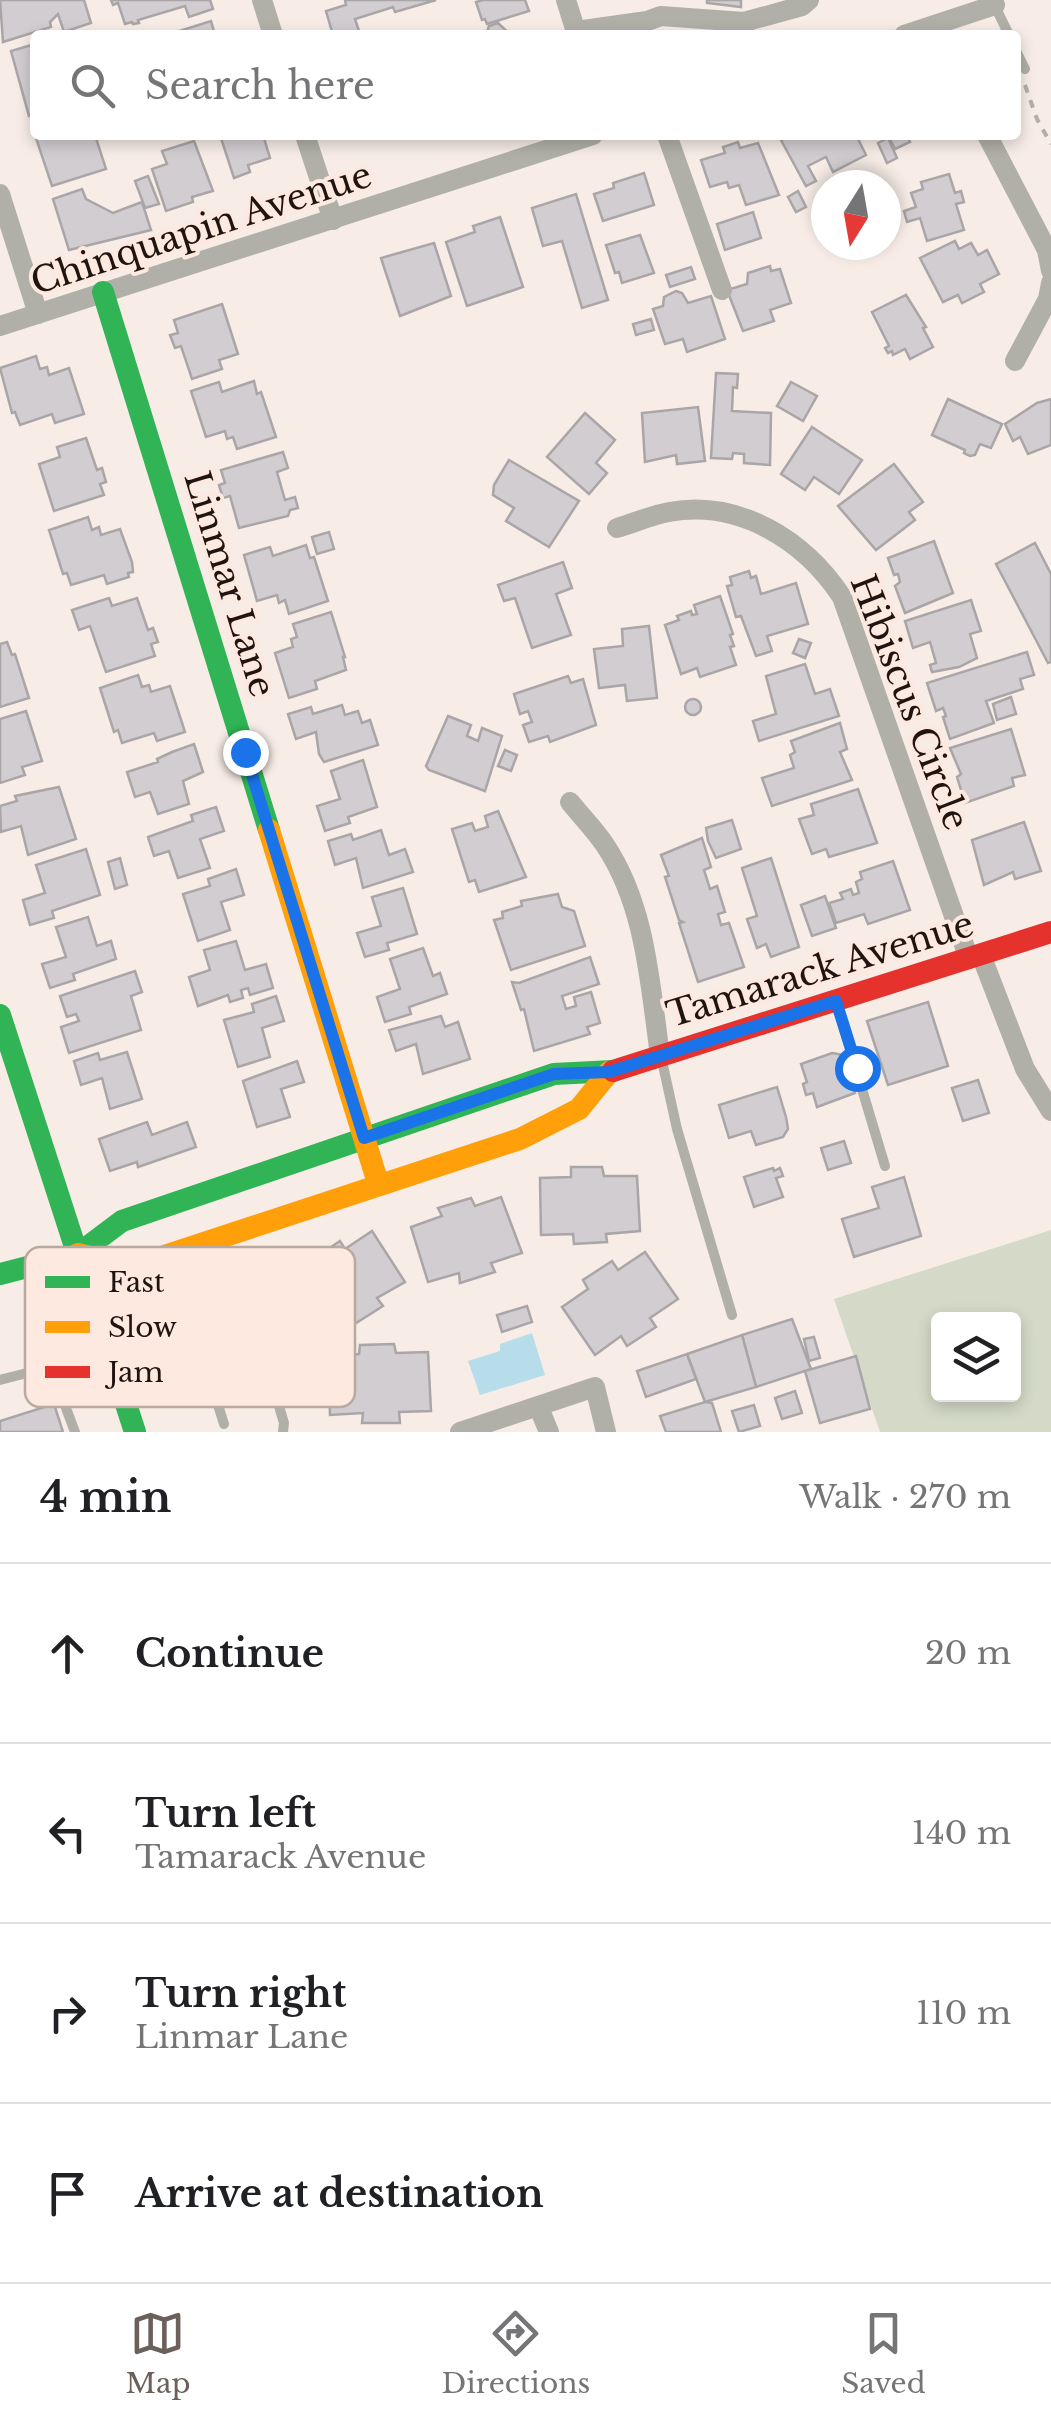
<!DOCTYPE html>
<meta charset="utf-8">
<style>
body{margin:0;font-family:"Libre Baskerville",serif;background:#f6f6f6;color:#202124}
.controls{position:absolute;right:30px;bottom:30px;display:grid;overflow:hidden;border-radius:10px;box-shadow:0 5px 15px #0003}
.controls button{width:90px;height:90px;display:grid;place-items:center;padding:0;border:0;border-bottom:2px solid #e0e0e0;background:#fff;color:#202124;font:50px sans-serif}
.compass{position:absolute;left:811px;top:170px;width:90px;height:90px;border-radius:50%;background:#fff;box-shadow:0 5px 15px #0003;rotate:191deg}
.stop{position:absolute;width:30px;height:30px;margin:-22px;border:8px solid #1a73e8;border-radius:50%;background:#fff}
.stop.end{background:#1a73e8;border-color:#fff;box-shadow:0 2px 10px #0008}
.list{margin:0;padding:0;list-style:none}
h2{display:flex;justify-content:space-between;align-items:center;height:130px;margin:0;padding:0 40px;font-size:42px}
h2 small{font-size:32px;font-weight:400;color:#757577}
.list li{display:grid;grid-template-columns:65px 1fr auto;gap:30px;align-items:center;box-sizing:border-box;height:180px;padding:0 40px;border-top:2px solid #e0e0e0}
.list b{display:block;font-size:38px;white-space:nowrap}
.list p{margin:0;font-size:32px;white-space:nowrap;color:#757577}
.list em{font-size:32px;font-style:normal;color:#757577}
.icon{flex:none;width:55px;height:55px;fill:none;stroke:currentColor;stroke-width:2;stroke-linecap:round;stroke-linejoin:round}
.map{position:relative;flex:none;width:1051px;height:1432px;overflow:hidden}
.search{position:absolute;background:#fff;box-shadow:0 5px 15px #0003;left:30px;right:30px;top:30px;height:110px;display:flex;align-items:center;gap:25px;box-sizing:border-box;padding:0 35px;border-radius:10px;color:#757577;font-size:38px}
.sheet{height:850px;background:#fff}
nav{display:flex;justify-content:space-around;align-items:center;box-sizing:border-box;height:140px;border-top:2px solid #e0e0e0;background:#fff;font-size:28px;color:#757577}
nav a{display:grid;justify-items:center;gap:5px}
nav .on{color:#6b605a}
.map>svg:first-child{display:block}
</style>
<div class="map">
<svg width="1051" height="1432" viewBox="0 0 1051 1432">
<rect width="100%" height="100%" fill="#f7ece6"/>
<path fill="#d4dac7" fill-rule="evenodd" d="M1051,1230V1432H880L834,1299ZM938,1320H1014V1394H938Z"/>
<path fill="#b8ddea" d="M532,1333L545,1375L480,1395L468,1361L500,1351V1344Z"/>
<g fill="#d2cdd1" stroke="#aaa5a7" stroke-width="2.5">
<path d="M0,0H84L91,23L64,32L58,14L50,22L51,27L3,42Z"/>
<path d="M111,0H210L213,9L189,17L185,6L138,20L139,23L133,24L132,22L125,24L118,3L113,5Z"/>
<path d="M345,0H436L395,12L393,7L355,19L359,31L333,35L326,11L346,5Z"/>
<path d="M483,0H525L529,11L487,24L485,19L482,20L476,2Z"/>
<path d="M707,0H741V7L707,3Z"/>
<path d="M211,21L215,35L173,33Z"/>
<path d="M498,23L511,35H476L487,32L489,26Z"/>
<path d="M35,44V115L29,116L11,51Z"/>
<path d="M35,135H95L106,169L52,186Z"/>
<path d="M220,135H263L270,158L248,165L250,172L234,178Z"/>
<path d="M790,135H856L866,155L833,172L826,157L808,166L816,181L806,186L781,140Z"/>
<path d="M888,135H910L907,136L910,142L895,149Z"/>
<path d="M888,138L897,158L887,163L878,143Z"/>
<path d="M194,141L213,191L192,197L193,202L166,211L152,169L167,164L162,151Z"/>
<path d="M738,142L740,148L758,143L779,195L746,205L739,185L729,188L727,182L710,187L701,160L725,153L723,147Z"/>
<path d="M644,173L654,205L603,221L594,194L614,188L613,183Z"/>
<path d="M949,174L955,193L961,191L964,202L956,204L964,230L927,241L920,218L907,222L904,211L916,207L911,193L923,189L921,182Z"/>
<path d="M148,176L159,204L145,208L135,181Z"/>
<path d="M82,189L86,199L113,213L142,202L151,230L69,250L53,199Z"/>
<path d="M798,191L806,207L796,212L788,197Z"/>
<path d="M576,194L608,300L582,308L562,241L543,246L532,208Z"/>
<path d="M753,212L761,238L725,250L717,224Z"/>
<path d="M500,217L523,287L467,306L446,242L475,232L473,226Z"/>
<path d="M640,235L654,273L622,283L619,272L615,273L606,245Z"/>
<path d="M955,241L959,249L971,243L978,255L987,250L999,274L980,284L984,292L962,303L958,295L943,302L920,258Z"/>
<path d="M434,243L451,296L400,316L381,258Z"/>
<path d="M770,266L771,271L780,269L791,303L770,310L774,321L743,331L727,290L747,284L748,273Z"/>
<path d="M691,267L695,279L670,287L666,275Z"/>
<path d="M676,291L682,293L688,303L711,296L725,339L687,352L683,339L665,344L653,309L663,306L664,297Z"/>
<path d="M906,295L926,327L923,328L933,347L910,359L905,349L893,355L892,351L888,353L885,348L889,346L872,312Z"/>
<path d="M222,304L238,354L219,360L222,369L192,379L181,346L175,348L170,335L178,333L174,320Z"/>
<path d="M651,319L654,330L636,335L633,324Z"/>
<path d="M36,356L40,369L47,367L49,375L69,368L84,414L55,423L52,414L20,425L15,412L12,413L0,368Z"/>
<path d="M716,373L738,374L737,388L733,387L732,411L771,413L770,465L744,463V454L733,453L732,459L711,458Z"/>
<path d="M254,381L257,394L261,392L276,437L237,449L233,437L227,439L225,431L206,437L191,391L219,382L222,392Z"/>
<path d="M791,382L817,396L803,421L777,406Z"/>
<path d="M948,399L1002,424L991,448L980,444L975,455L970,456L964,453L965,450L932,435Z"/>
<path d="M1051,399V445L1028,454L1020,437L1013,441L1005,424L1037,403Z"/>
<path d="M698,407L705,461L677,464L676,455L645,462L642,413Z"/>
<path d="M585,413L615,440L596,463L607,473L589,494L547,457Z"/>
<path d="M812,427L862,460L839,494L814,477L805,490L781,474Z"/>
<path d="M86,438L97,470L102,468L106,482L100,484L104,495L54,511L39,464L60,457L57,447Z"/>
<path d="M283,452L288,468L277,472L285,500L295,497L298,508L290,510L288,516L239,528L230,496L223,498L219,485L225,483L221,470Z"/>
<path d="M509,460L579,501L549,547L506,521L514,508L493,495L494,485Z"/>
<path d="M894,464L923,502L909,512L915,520L876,550L838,506Z"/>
<path d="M88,517L92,530L99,527L101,535L120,529L132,562L133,572L128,573L129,577L107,584L104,575L71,585L67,573L63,574L49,530Z"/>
<path d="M329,532L334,549L317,554L312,537Z"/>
<path d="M934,541L953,593L905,613L895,586L900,582L898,574L894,575L888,558Z"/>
<path d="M1035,543L1051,574V662L1048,663L996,564Z"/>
<path d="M306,545L310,558L314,557L328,601L289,614L285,600L279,603L277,595L257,601L244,555L270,547L273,556Z"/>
<path d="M563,562L572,588L556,594L571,635L532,648L515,598L504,601L498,585Z"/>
<path d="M749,571L751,578L756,576L761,594L796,583L808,624L767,636L772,651L756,656L741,616L736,617L727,586L732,585L730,577Z"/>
<path d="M720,596L733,634L730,635L734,646L730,647L736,665L700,677L697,668L681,674L665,625L679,620L677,616L691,611L692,615L697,614L694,605Z"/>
<path d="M109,598L112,606L137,598L148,630L153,628L158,642L151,644L155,656L106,672L90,626L79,630L72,610Z"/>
<path d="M971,600L981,631L970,634L977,658L959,667L932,672L930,665L936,663L930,642L913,648L905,621Z"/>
<path d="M331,612L345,657H343L346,670L315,681L317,689L289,698L275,653L293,647L291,639L297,637L293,624Z"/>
<path d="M649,626L657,698L627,701L625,685L599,688L594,649L623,646L622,629Z"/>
<path d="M799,639L811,643L805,658L793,653Z"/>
<path d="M7,642L12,655L15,654L29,698L0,707V644Z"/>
<path d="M1027,652L1034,675L1020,679L1023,689L986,701L994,723L950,739L943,717L946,716L943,708L936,711L927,683Z"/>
<path d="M805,664L815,694L830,689L839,716L759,741L753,721L776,714L766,676Z"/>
<path d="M138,675L142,687L149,685L151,692L170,686L185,732L157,741L154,733L122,743L118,730L114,732L100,688Z"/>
<path d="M568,676L571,683L583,679L596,725L550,742L548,736L529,742L523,725L532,722L528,711L520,714L514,694Z"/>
<path d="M1011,697L1016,714L997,720L993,704Z"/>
<circle cx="693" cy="707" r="8"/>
<path d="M342,705L345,715L358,711L362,723L370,720L378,745L324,762L319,754L316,732L296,739L288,714L311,707L313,714Z"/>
<path d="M26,711L42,761L22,767L25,775L0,783V719Z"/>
<path d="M448,716L471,725L467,736L478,741L482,728L502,736L485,791L429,770L426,766Z"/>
<path d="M840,723L847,749L840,752L852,780L772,806L762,778L794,768L790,755L795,752L791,741Z"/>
<path d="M1011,729L1025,775L1012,778L1014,786L965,803L957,777L961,774L950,748Z"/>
<path d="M194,744L203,772L183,781L189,804L158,814L150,792L135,797L127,772L158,762L157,759L172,752Z"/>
<path d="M505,750L517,755L511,771L498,766Z"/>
<path d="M363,760L377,807L348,817L350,823L325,831L317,806L340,799L331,771Z"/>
<path d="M59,787L76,839L28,855L21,826L1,832L0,806L17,801L15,796Z"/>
<path d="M858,789L877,843L829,857L826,849L812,854L799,819L814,815L811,804Z"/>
<path d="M216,807L224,831L200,839L210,868L178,878L169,851L154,856L148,837L193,821L191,815Z"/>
<path d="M498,811L526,877L479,892L475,880L469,882L452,829L472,823L475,831L488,827L485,816Z"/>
<path d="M732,820L741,849L716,858L708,841L706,828Z"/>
<path d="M1024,822L1041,871L1015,879L1013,872L984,885L972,840Z"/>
<path d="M381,830L389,855L405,849L413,872L363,888L356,858L335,865L328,841L351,834L353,840Z"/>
<path d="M702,838L711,867L704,870L710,889L717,886L725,912L718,914L721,925L729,923L744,967L698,982L679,923L683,922L679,920L665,877L669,876L661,855Z"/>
<path d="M86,849L100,895L52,911L54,918L30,925L23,900L45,893L36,865Z"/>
<path d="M120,858L127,885L115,889L108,862Z"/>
<path d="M771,858L799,947L771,957L766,944L757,948L747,919L757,916L742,868Z"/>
<path d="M893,861L910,910L868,924L864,914L836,923L829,903L843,899L840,893L851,889L853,895L859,893L856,882L862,879L860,872Z"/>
<path d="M236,869L244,895L221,902L230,930L198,941L183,894L210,886L208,879Z"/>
<path d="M403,888L417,934L387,943L389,950L365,957L357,933L381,926L372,897Z"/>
<path d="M558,894L562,907L574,911L585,946L511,970L494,920L503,918L502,912L522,906L521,901Z"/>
<path d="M825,896L836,928L812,936L801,905Z"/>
<path d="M88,917L97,946L111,941L116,959L73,974L75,980L50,988L42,964L66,957L56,927Z"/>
<path d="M236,941L245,970L266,964L273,988L250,995L248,988L241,990L243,998L230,1002L228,995L198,1006L189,977L210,970L204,950Z"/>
<path d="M423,948L433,976L440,973L447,994L409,1007L411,1014L385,1022L377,997L400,989L390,959Z"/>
<path d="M590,957L599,984L562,996L566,1009L576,1006L574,997L591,992L600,1023L587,1027L590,1034L534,1051L524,1009L521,1010L512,982L519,983Z"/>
<path d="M135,971L142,992L131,996L141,1030L69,1053L61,1027L79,1021L76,1014L67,1017L60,996Z"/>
<path d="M276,996L284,1021L262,1028L270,1057L238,1067L224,1020L254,1012L252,1004Z"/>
<path d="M928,1002L948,1066L888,1085L867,1021Z"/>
<path d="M441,1016L445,1027L458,1022L470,1059L423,1074L416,1044L396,1051L389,1030Z"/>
<path d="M127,1052L142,1099L110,1109L102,1078L81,1085L74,1061L98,1053L100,1060Z"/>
<path d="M832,1053L844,1055L855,1093L817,1107L813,1093L806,1095L803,1084L807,1082L801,1064Z"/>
<path d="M297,1061L304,1082L281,1089L290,1117L257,1127L243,1081Z"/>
<path d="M978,1080L989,1113L963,1121L952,1088Z"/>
<path d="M777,1087L786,1117L788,1129L783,1137L756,1145L751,1131L729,1138L719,1105Z"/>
<path d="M147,1122L152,1135L187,1122L196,1147L138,1167L137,1162L110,1171L99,1139Z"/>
<path d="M844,1141L851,1163L828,1170L821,1148Z"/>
<path d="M571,1167H602L604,1176H637L640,1231L606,1234L607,1242L574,1244L573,1234L541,1235L540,1178L571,1177Z"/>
<path d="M773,1168L774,1171L780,1168L783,1176L776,1178L783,1197L754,1207L744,1177Z"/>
<path d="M904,1177L921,1236L854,1257L842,1219L879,1208L872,1187Z"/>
<path d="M501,1197L522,1253L491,1263L495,1272L460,1283L459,1273L428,1282L411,1227L442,1216L438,1208L471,1198L475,1206Z"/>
<path d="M372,1231L405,1282L377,1298L383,1306L353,1325L347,1316L322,1334L290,1287L317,1270L310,1261L340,1241L345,1249Z"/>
<path d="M645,1252L678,1299L650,1318L656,1327L627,1346L621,1336L595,1355L562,1307L588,1289L583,1280L612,1261L618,1270Z"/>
<path d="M527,1306L532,1322L502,1332L497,1315Z"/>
<path d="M792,1319L811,1369L756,1387L742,1335Z"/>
<path d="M742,1335L756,1387L705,1402L687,1354Z"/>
<path d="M814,1337L820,1358L809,1361L804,1339Z"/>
<path d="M394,1344L396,1353L428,1352L431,1411L399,1412L400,1423H362L363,1413L330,1415L328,1357L359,1354L360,1345Z"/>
<path d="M687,1354L696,1379L646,1397L637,1371Z"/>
<path d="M856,1356L870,1409L820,1423L805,1371Z"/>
<path d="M795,1391L802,1413L782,1419L775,1398Z"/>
<path d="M705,1402L712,1403L721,1432H666L660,1416Z"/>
<path d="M54,1404L63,1432H0V1421Z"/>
<path d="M754,1405L760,1426L739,1432L732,1411Z"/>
</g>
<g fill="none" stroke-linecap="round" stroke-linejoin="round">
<path stroke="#b2aea8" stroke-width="4" stroke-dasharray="8 8" stroke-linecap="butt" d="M1025,85L1037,119L1051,144"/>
<g stroke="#b1b0a8" stroke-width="10">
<path d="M994,4L1009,35"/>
<path d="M1016,51L1025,69"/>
<path d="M836,1002L885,1166"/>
<path d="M662,1061L677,1129L732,1315"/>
<path d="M0,1380L31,1372L55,1379L75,1432"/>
<path d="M224,1424L192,1323L249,1306L284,1423L283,1432"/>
</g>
<g stroke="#b1b0a8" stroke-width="20">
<path d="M262,0L273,35"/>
<path d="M566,0L577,35"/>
<path d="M576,31L647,21L661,16L744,22L802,6L809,0"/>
<path d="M904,35L995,5"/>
<path d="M305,135L333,220"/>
<path d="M667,135L722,290"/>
<path d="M987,135L1047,250L1051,271"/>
<path d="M0,194L38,314"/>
<path d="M0,326L593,135"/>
<path d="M1015,361L1048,299L1051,283"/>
<path d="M617,528C634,523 652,515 669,512C740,499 805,541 842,597L969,959"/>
<path d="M570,802C582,817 595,830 605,845C646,906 650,985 660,1055"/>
<path d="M981,955L1025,1069L1051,1111"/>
<path d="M539,1408L549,1432"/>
<path d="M460,1432L595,1387L606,1432"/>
</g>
<g stroke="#30b455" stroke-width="22">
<path d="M103,292L269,830"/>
<path d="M0,1015L135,1432"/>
<path d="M0,1274L78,1254L122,1221L554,1074L613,1071"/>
</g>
<g stroke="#ff9f0a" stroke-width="22">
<path d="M269,830L378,1183"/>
<path d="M78,1254L131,1267L520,1139L579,1109L609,1072"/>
</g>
<path stroke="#e5322d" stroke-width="22" d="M613,1071L1051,932"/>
</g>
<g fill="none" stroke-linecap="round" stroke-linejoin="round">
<path stroke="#1a73e8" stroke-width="12" d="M245,752L364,1138L554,1074L609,1072L836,1001L857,1068"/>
</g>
<g text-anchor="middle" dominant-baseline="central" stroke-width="8" stroke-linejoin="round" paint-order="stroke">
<g font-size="35" fill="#1f140f" stroke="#fde9e0">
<text transform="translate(201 228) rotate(-18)">Chinquapin Avenue</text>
<text transform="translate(230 584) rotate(73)">Linmar Lane</text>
<text transform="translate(910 702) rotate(69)">Hibiscus Circle</text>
<text transform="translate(820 969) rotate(-17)">Tamarack Avenue</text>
</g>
</g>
<rect x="25" y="1247" width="330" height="160" rx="15" fill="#fde9e0" stroke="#baa9a1" stroke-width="2.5"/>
<rect x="45" y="1276" width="45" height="12" fill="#30b455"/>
<rect x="45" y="1321" width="45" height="12" fill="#ff9f0a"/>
<rect x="45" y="1366" width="45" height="12" fill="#e5322d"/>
<g font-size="28" fill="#1f140f">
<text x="108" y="1292">Fast</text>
<text x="108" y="1337">Slow</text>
<text x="108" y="1382">Jam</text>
</g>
</svg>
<div class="controls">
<button><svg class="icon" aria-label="layers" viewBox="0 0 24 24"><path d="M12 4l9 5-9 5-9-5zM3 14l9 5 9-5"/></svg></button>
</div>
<svg class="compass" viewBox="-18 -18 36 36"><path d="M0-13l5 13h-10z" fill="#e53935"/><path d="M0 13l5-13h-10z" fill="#757577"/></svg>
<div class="stop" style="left:857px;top:1068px"></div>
<div class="stop end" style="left:245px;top:752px"></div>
<div class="search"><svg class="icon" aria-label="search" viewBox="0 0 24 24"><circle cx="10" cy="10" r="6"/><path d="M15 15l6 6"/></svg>Search here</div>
</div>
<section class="sheet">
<h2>4 min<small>Walk · 270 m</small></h2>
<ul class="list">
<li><svg class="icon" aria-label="ahead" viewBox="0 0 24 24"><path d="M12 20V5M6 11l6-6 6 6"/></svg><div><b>Continue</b></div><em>20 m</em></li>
<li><svg class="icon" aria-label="left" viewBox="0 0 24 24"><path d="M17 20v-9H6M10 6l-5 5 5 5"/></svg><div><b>Turn left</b><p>Tamarack Avenue</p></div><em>140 m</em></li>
<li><svg class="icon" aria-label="right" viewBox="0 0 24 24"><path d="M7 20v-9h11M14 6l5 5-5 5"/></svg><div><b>Turn right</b><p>Linmar Lane</p></div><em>110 m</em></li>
<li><svg class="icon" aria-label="arrive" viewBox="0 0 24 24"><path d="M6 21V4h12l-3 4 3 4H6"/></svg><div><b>Arrive at destination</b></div></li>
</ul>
</section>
<nav>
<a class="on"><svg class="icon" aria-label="map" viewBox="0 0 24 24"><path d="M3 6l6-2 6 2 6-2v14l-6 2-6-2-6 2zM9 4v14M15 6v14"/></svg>Map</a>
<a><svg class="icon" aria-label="directions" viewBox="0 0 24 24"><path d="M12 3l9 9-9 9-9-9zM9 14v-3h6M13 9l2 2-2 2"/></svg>Directions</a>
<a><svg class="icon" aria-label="saved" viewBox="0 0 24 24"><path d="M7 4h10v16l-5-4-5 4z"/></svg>Saved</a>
</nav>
